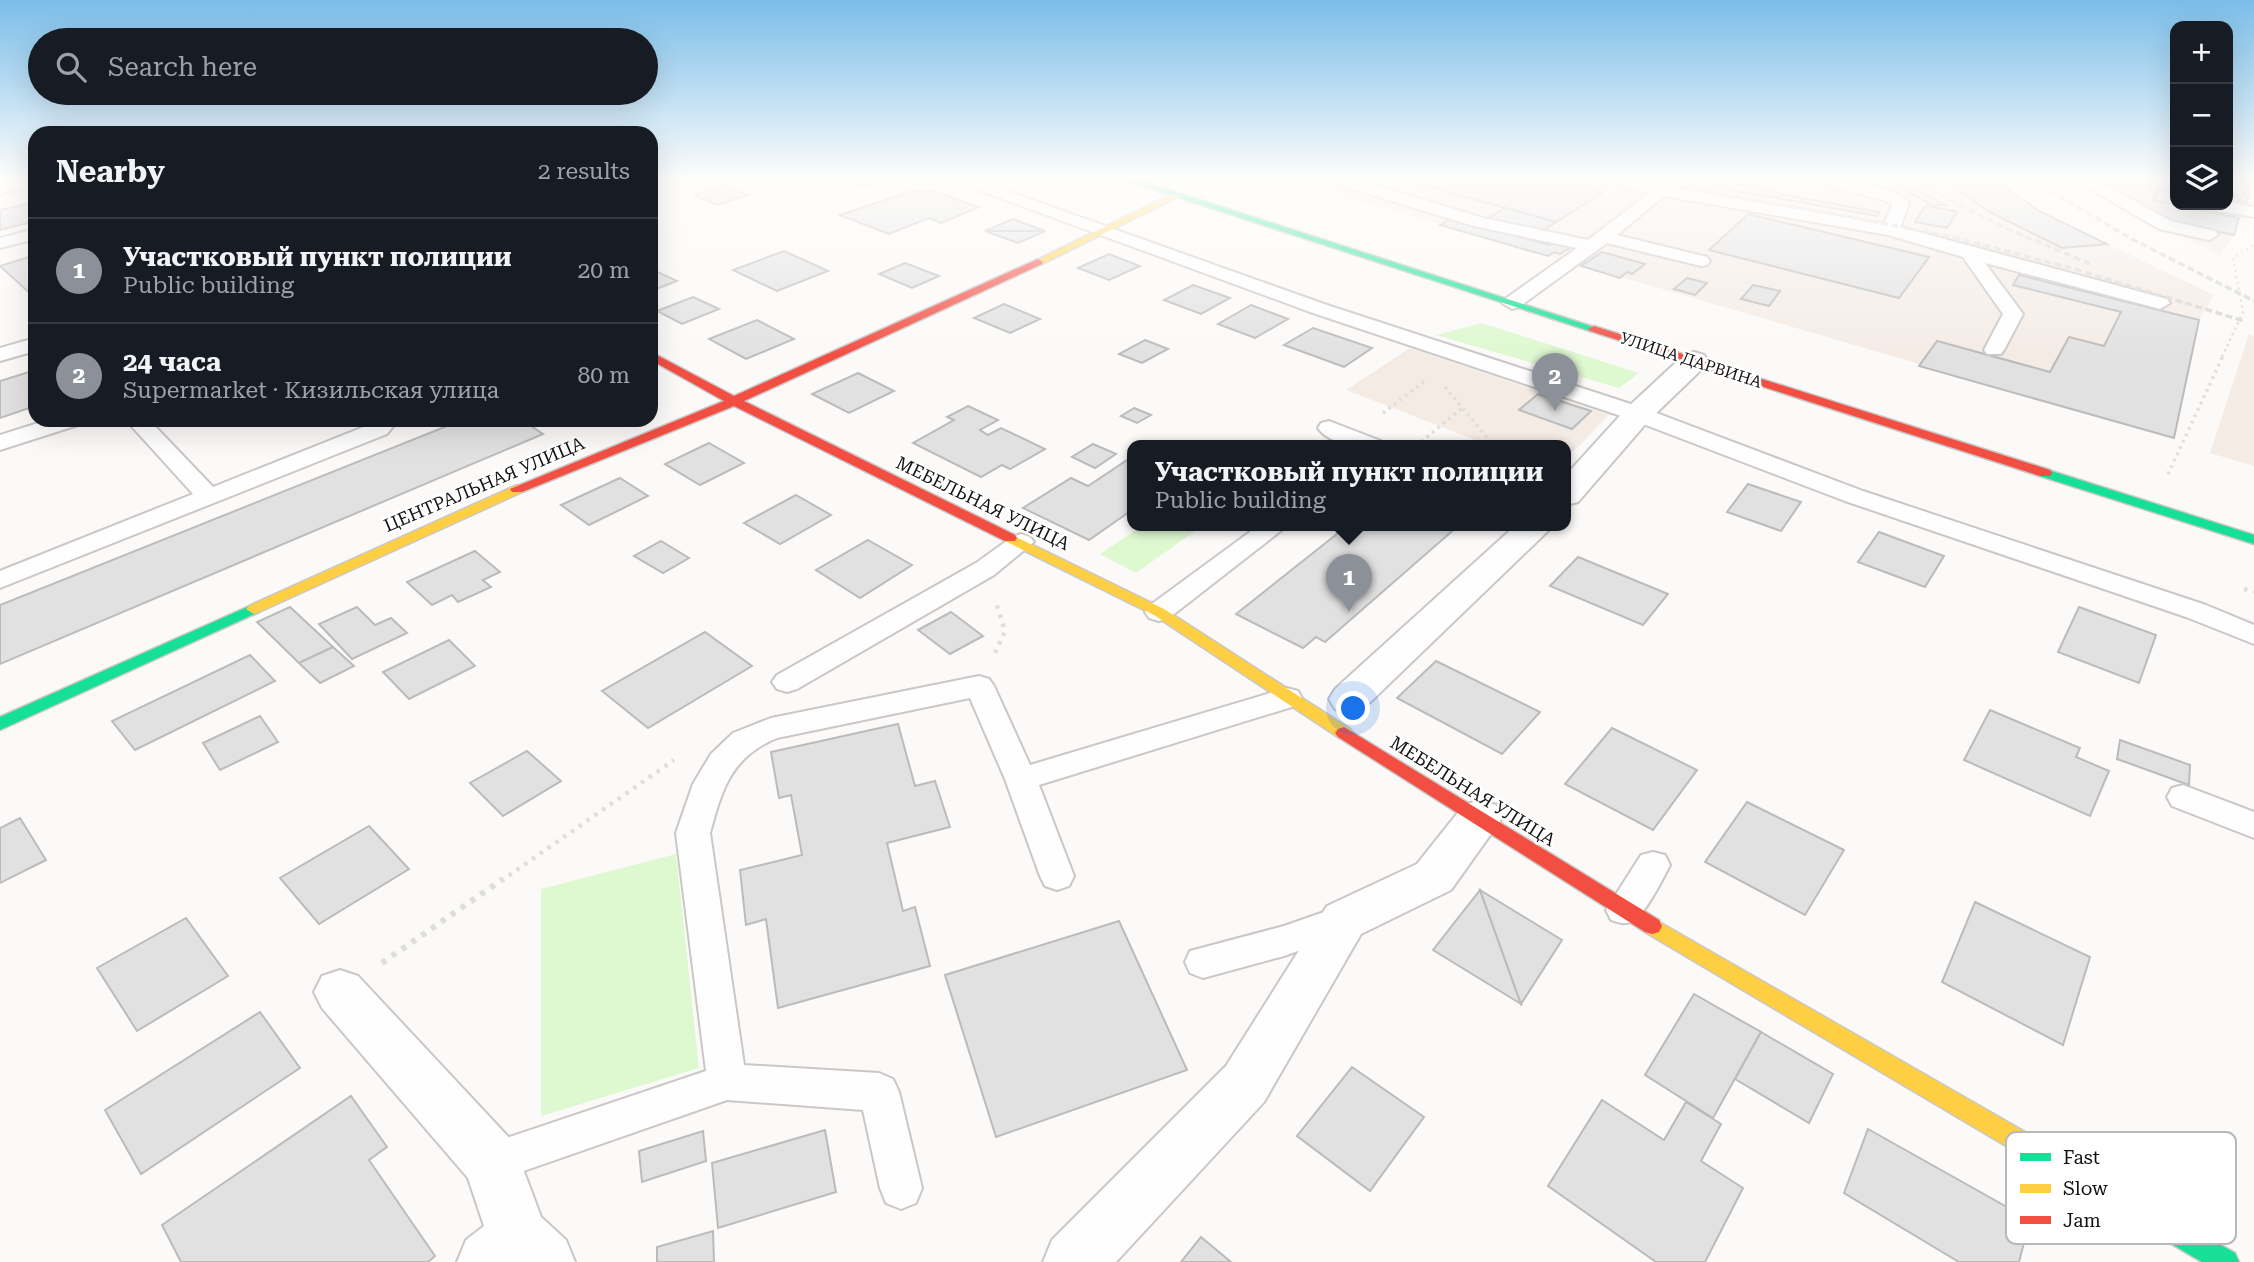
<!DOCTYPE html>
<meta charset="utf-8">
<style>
body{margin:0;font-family:"Roboto Serif",serif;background:#20242c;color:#f1f3f6}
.controls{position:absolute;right:21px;top:21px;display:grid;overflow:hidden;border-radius:14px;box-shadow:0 7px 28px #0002}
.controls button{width:63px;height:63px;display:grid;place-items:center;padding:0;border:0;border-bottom:2px solid #363941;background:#171b24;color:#f1f3f6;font:35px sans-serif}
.you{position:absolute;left:1354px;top:709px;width:24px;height:24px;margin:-18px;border:5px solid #fff;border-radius:50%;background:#1a73e8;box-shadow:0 0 0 10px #1a73e833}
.badge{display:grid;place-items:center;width:46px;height:46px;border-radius:50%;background:#8c9099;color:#fff;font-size:23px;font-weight:700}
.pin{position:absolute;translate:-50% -58px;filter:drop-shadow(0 2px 4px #0008)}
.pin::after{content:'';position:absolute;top:37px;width:24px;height:21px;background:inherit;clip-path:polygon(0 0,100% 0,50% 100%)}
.popup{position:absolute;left:1127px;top:440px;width:444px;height:91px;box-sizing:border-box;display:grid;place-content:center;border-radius:14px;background:#171b24;filter:drop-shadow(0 2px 5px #0005);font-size:23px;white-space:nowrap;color:#9ea1a6}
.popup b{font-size:26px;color:#f1f3f6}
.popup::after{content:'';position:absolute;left:50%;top:100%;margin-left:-14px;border:14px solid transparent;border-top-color:#171b24}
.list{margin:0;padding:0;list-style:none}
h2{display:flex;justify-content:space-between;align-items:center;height:91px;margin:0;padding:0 28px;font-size:30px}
h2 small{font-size:23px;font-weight:400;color:#9ea1a6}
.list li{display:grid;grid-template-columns:46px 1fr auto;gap:21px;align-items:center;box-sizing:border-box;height:105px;padding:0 28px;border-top:2px solid #363941}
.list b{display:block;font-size:26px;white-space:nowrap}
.list p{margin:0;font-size:23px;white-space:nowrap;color:#9ea1a6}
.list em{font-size:23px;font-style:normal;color:#9ea1a6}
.icon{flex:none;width:38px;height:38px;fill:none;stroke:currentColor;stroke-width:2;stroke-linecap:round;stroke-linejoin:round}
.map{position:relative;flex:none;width:2254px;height:1262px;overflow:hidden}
.search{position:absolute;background:#171b24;box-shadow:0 7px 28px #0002;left:28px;top:28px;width:630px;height:77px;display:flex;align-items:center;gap:18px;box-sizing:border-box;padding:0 24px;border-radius:38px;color:#9ea1a6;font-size:26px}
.panel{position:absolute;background:#171b24;box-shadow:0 7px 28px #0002;left:28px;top:126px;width:630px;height:301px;border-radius:21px}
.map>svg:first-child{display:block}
</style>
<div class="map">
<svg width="2254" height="1262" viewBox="0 0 2254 1262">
<rect width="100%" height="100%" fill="#fcfaf8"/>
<g fill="#f4ebe5">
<path d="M1288,180H1995L2041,212L2214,295L2199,320L2174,438Z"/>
<path d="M2070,180H2175V205H2228V180H2251L2249,196L2234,235L2220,255Z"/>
<path d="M2249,334L2254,336V466L2210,453Z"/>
<path d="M1410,348L1609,415L1566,459V446H1491L1346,390Z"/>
</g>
<g fill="#def8d0">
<path d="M1482,323L1639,373L1619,388L1436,335Z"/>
<path d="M1142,526H1202L1136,573L1100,554Z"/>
<path d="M676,854L699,1068L541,1116V889Z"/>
</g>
<g fill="#e2e1e1" stroke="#bcbbbb" stroke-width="2">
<path d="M843,180H885L864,188Z"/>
<path d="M1405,180H1585L1606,186L1597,192L1602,193L1556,222Z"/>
<path d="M1887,180H1900L1945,205H1933Z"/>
<path d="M1944,180H1995L2041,212L2107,244L2062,248L1991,213Z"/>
<path d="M2096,180L2175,182V192L2160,189L2153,200L2239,218L2234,235L2160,220Z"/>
<path d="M1715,181L1777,191L1774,198L1712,187Z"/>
<path d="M725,185L748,195L717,205L694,195Z"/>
<path d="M915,190L923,193L930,190L979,207L941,223L929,218L889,234L840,215Z"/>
<path d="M2228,192L2249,196L2245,205L2228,202Z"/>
<path d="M1779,194L1879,212L1877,216L1777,198Z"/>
<path d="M35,202V221L0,230V210Z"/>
<path d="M1926,205L1957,212L1947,228L1915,222Z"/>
<path d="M1505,208L1556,222L1540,233L1489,218Z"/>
<path d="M1748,214L1929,257L1899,298L1709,250Z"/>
<path d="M1452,218L1549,245L1554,242L1571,247L1560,254L1554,252L1548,256L1440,225Z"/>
<path d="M1013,219L1045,231H985Z"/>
<path d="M985,231H1045L1018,243Z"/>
<path d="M784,251L828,271L777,291L733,270Z"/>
<path d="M1602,252L1645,264L1632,274L1627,272L1620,278L1581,266Z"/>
<path d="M1109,254L1140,266L1109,280L1078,268Z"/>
<path d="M35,255V298L0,266Z"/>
<path d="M905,263L939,276L912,288L879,274Z"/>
<path d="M651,269L677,281L651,291Z"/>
<path d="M2019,275L2199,320L2174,438L1919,366L1937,341L2050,372L2069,337L2104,346L2121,312L2013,285Z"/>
<path d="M1687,278L1707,283L1695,295L1674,289Z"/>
<path d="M1193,285L1230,298L1201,314L1164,300Z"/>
<path d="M1753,285L1780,291L1769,306L1741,299Z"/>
<path d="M693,297L719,309L682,324L657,311Z"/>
<path d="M1004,304L1040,319L1010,333L974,318Z"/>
<path d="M1251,305L1288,319L1255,338L1218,324Z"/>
<path d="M757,320L794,339L746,359L709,339Z"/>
<path d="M1313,328L1372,348L1344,367L1284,345Z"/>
<path d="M1145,340L1168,349L1142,363L1119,354Z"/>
<path d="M35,370V406L0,418V381Z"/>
<path d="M858,373L894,391L849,413L812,394Z"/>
<path d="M1538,394L1591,411L1572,429L1519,410Z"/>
<path d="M968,406L998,420L980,430L988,435L1001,428L1045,449L1010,469L1002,465L981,477L913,443L954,420L947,417Z"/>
<path d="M1134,408L1151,415L1137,423L1121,416Z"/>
<path d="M462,420H522L543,434L0,664V605Z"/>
<path d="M709,443L744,463L700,485L665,464Z"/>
<path d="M1093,444L1116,454L1095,468L1072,457Z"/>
<path d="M1130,458L1132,510L1089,540L1023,508L1071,478L1088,486Z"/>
<path d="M620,478L648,496L589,525L561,505Z"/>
<path d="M1748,484L1801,502L1781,531L1727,512Z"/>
<path d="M796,495L831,515L780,544L744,523Z"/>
<path d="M1347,526H1458L1325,642L1316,637L1303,648L1236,614Z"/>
<path d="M1879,532L1944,556L1925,587L1858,562Z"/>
<path d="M868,540L912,565L860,598L816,570Z"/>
<path d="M661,541L689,558L663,573L634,556Z"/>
<path d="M475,551L500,572L483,580L491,587L458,602L452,595L432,605L407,582Z"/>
<path d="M1578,557L1668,594L1643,625L1550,586Z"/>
<path d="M290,607L333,647L299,663L257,622Z"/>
<path d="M357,607L375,625L391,618L407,633L352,659L319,624Z"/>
<path d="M2079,607L2156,635L2139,683L2058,652Z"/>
<path d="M951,612L983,636L950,654L918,630Z"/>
<path d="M705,632L752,666L648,728L602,691Z"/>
<path d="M449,640L475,666L409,699L383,672Z"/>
<path d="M333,647L354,666L320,683L299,663Z"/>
<path d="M250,655L275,681L135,750L112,721Z"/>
<path d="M1436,661L1540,712L1502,754L1397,698Z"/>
<path d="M1990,710L2080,748L2076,757L2109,771L2090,816L1964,760Z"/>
<path d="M260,716L278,742L220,770L203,743Z"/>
<path d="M898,724L915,786L935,781L950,827L887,843L903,911L915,907L930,966L778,1008L766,919L746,925L740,870L802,855L791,795L779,798L771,752Z"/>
<path d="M1612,728L1697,770L1653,830L1565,784Z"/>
<path d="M2120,740L2190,765L2189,785L2117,759Z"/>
<path d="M527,751L561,781L503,816L470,783Z"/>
<path d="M1747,802L1844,850L1805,915L1705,862Z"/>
<path d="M20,818L46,860L0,883V828Z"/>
<path d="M369,826L409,869L319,924L280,878Z"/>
<path d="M1480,890L1521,1004L1433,950Z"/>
<path d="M1480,890L1562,940L1521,1004Z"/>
<path d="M1975,902L2090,957L2063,1045L1942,982Z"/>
<path d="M186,918L228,976L137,1031L97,968Z"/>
<path d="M1119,921L1187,1070L996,1137L945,975Z"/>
<path d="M1694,994L1761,1032L1713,1118L1645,1075Z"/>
<path d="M260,1012L300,1068L141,1174L105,1110Z"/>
<path d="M1761,1032L1833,1074L1809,1123L1735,1079Z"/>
<path d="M1352,1067L1424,1117L1370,1191L1297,1136Z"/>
<path d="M351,1096L387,1147L369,1160L435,1256L428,1262H181L162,1225Z"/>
<path d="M1602,1100L1664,1140L1686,1102L1721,1124L1701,1161L1743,1188L1705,1262H1656L1548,1186Z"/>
<path d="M1868,1129L2030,1220L2019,1262H1959L1844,1193Z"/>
<path d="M825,1130L836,1192L718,1228L712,1163Z"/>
<path d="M703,1131L706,1161L642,1182L639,1151Z"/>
<path d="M713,1231L714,1262H657V1247Z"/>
<path d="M1201,1237L1231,1262H1181Z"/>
</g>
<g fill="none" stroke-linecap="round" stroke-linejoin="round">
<defs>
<g id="lane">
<path d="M951,180H976L1327,305L1646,409L1863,491L2206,605L2254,625V644L2186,617L1845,501L1630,419L1313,313Z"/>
<path d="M1331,180H1358L1483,218L1588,240L1649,193L1612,183L1610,180H1639L1658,185L1664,180H1679L1674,188L1884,224L1892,205L1890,202L1819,183L1817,180C1841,180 1895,185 1909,204L1900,227L2167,299L2170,303L2160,309L1985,263L2023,314L2004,350L2001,354H1987L1984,350L2003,314L1963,257L1888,235L1664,196L1617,235L1707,257L1710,261L1707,265L1701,266L1607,243L1519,307L1512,309L1502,303L1505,299L1577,248L1474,226L1333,183Z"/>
<path d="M2075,180H2096L2171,221L2215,231L2218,235L2209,240L2159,229Z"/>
<path d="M2228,182L2246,186L2248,189L2240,194L2228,192Z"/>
<path d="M2228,202L2254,207V217L2208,209L2206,205H2228Z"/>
<path d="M35,229V239L0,248V238Z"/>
<path d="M35,338V351L0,361V348Z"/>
<path d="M48,420H81L78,425L0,450V435Z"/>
<path d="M126,420H149L213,487L371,424L375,420H398L387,434L0,588V571L193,494Z"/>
<path d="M1329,421L1381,441L1384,446C1364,446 1331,447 1318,428L1321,423Z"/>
<path d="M1258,526H1287L1169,618L1159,621L1149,618L1145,612L1149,606Z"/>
<path d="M1021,534L1030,537L1034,542L994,575L797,689L787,692L777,689L772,682L777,675L976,563L1012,537Z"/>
<path d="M979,676L989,679L994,686L1030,765L1287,688L1298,691L1302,698L1298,705L1039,785L1074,876L1069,886L1057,890L1045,886L1040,876L1005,779L970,698L777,738C731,757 722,789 710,833L744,1065L879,1073L893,1079L899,1092L922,1188L916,1203L901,1209L886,1203L880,1188L863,1110L727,1100L492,1182L477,1176L471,1162L477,1148L706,1071L676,833L693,784L711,754L733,733L771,718Z"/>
<path d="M2183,785L2254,812V838L2172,806L2167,797L2172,788Z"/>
<path d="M1653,852L1665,855L1670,865C1664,877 1644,916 1633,921C1625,925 1620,923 1611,920L1606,910L1641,855Z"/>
<path d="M1344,905L1357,910L1362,920L1357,930L1284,956L1203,978L1190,973L1185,962L1190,951L1284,926Z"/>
</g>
<g id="street">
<path d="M0,180H35L33,185L0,194Z"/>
<path d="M1694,352L1704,355L1708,361L1704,367L1649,420L1578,502L1566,505V475L1627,408L1684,355Z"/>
<path d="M1515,526H1553L1363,709L1349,713L1335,709L1329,699L1335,689Z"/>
<path d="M1480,800L1496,805L1503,817L1451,890L1361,934L1264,1102L1116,1262H1043L1052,1240L1226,1066L1327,906L1417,864L1464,805Z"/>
<path d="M340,970L358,976L513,1142L541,1217L566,1240L575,1262H457L466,1240L484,1226L468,1178L322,1008L314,992L322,976Z"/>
</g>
<g id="fast">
<path d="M1124,180H1139L1600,329L1590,331Z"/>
<path d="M2045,469L2254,535V544L2040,476V470Z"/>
<path d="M254,604L259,606L262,609L259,612L0,730V717Z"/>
<path d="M2031,1137L2235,1253L2239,1262H2202L2023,1156L2019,1148L2023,1140Z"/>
</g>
<g id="slow">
<path d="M1172,194L1180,196L1042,264L1033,262Z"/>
<path d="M517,485L524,489L522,492L259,612L254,614L246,609L249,606Z"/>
<path d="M1010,534L1164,609L1350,729L1353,733L1350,737H1338L1154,615L1005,541L1003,538Z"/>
<path d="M1652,918L2039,1140L2043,1148L2039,1156L2031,1159L2023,1156L1645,932L1642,926L1645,920Z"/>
</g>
<g id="jam">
<path d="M1038,259L1043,262L1042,264L744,401L1015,535L1017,538L1015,541H1005L734,406L522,492H512L510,489L724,401L651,360V352L734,396Z"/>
<path d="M1594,326L2050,470L2052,473L2050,476H2040L1590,331L1588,329Z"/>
<path d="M1344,727L1659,920L1662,926L1659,932L1652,934L1645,932L1338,737L1335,733L1338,729Z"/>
</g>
</defs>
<use href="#lane" stroke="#cac7c6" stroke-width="4"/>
<use href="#street" stroke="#cac7c6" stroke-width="4"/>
<use href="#fast" stroke="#cac7c6" stroke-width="3"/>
<use href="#slow" stroke="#cac7c6" stroke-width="3"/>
<use href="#jam" stroke="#cac7c6" stroke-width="3"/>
<path stroke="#dededd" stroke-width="2.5" stroke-dasharray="2.5 3.5" stroke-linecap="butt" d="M2222,357L2243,312L2233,258L2254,245"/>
<g stroke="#dededd" stroke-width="3.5" stroke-dasharray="2.5 4.5" stroke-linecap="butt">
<path d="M1445,387L1494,446"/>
<path d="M1383,413L1426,380"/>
<path d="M1416,446L1462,408"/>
<path d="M2168,474L2223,356"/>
</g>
<g stroke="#dededd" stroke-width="4.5" stroke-dasharray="3.5 6" stroke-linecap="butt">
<path d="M2244,589L2254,592"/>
<path d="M995,653L1005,631L996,603"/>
<path d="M501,881L674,760"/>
</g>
<path stroke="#dededd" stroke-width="6" stroke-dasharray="5 7" stroke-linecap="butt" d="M382,963L503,879"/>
<use href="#lane" fill="#fffefe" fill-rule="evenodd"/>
<use href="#street" fill="#fffefe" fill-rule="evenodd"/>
<use href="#fast" fill="#16e098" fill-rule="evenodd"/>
<use href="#slow" fill="#ffcf43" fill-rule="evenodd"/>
<use href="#jam" fill="#f24e42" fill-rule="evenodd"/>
<g stroke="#d7d7d7" stroke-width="3.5" stroke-dasharray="7 3.5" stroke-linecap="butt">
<path d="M1654,180L1949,236L2074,269L2244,321"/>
<path d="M1913,180L1999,225L2090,264"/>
<path d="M2032,180L2130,238L2254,301"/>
</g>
</g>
<linearGradient id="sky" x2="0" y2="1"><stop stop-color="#7abde9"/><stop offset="0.5" stop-color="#fefdfc"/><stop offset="1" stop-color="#fefdfc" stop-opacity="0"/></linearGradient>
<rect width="2254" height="357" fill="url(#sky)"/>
<g text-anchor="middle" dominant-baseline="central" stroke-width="5" stroke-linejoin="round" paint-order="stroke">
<g font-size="16" fill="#151311" stroke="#fff">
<text transform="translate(1691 360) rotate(18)">УЛИЦА ДАРВИНА</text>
</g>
<g font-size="18" fill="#151311" stroke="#fff">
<text transform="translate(484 484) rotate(-23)">ЦЕНТРАЛЬНАЯ УЛИЦА</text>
<text transform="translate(983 503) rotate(26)">МЕБЕЛЬНАЯ УЛИЦА</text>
<text transform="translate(1473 791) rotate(32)">МЕБЕЛЬНАЯ УЛИЦА</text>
</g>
</g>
<rect x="2006" y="1132" width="230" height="112" rx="10" fill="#fff" stroke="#b9b8b8" stroke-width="2"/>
<rect x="2020" y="1153" width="31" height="8" fill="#16e098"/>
<rect x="2020" y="1184" width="31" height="9" fill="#ffcf43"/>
<rect x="2020" y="1216" width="31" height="8" fill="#f24e42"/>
<g font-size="19" fill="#151311">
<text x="2063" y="1164">Fast</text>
<text x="2063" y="1195">Slow</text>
<text x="2063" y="1227">Jam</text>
</g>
</svg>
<div class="controls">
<button>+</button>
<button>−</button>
<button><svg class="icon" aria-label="layers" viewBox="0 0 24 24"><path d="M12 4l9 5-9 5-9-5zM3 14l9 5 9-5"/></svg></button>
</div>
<div class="you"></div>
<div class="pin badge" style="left:1349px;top:612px">1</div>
<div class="popup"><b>Участковый пункт полиции</b>Public building</div>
<div class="pin badge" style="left:1555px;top:411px">2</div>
<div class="search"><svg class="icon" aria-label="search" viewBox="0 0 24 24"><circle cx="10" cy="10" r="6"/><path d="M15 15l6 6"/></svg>Search here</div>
<section class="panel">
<h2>Nearby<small>2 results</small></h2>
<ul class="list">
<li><span class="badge">1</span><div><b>Участковый пункт полиции</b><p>Public building</p></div><em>20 m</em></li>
<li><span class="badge">2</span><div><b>24 часа</b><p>Supermarket · Кизильская улица</p></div><em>80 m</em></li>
</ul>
</section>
</div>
